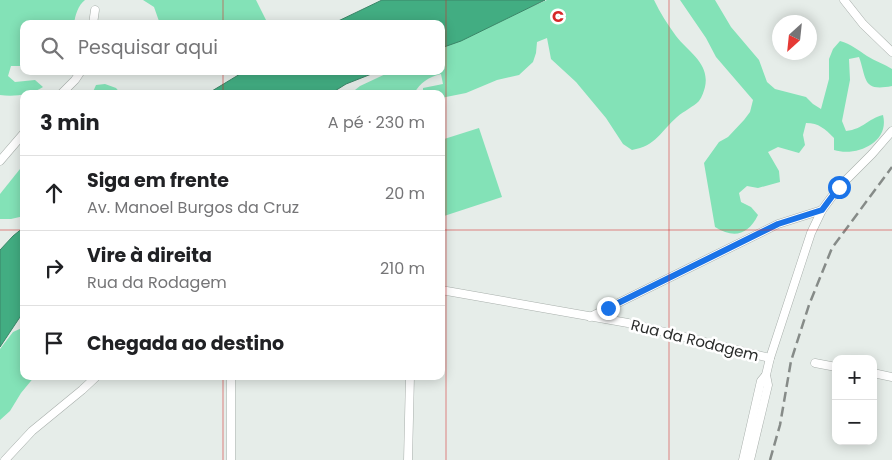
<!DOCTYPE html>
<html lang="pt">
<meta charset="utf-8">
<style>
body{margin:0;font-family:Poppins,sans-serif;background:#f2f2f2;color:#202124}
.controls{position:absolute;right:15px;bottom:15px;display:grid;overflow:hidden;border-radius:10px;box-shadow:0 2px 12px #0003}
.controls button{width:45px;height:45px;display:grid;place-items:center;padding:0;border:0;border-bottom:1px solid #e0e0e0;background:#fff;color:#202124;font:25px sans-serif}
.compass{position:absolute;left:772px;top:15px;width:45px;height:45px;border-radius:50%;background:#fff;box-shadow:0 2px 12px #0003;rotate:207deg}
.stop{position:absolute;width:15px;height:15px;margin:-11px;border:4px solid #1a73e8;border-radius:50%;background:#fff}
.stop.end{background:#1a73e8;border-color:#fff;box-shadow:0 1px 5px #0008}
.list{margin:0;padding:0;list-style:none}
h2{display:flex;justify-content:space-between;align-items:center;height:65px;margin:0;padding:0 20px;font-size:21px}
h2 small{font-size:16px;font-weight:400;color:#757577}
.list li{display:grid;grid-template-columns:32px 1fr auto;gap:15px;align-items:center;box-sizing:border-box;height:75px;padding:0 20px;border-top:1px solid #e0e0e0}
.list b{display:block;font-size:19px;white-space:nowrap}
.list p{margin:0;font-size:16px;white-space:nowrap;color:#757577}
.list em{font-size:16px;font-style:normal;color:#757577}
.icon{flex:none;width:28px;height:28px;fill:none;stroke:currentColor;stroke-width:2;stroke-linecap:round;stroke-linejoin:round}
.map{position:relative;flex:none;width:892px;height:460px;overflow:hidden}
.search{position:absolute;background:#fff;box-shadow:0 2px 12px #0003;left:20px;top:20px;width:425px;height:55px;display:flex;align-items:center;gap:12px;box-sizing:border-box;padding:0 18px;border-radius:10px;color:#757577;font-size:19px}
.panel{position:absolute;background:#fff;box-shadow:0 2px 12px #0003;left:20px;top:90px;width:425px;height:290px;border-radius:10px}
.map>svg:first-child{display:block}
</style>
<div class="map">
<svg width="892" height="460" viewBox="0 0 892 460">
<rect width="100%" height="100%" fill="#e6ede9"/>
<g fill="#83e2b7">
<path d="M0,0H85C78,5 75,16 74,24H24V66H11L8,76L15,82L35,80L43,87C30,95 14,97 0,95Z"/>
<path d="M143,0H256L266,20L264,24H160L154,7Z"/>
<path d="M547,0H654C660,13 668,25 676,36C689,53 710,63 705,87C704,91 702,97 699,101C693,107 684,111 677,117C661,131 656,146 632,150L623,144L606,118L576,82L551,59L547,38L537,42L536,53L533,62L519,75L497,80L466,93L441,98V94H423V88L443,84L441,74C429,77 420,82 414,94H350L360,86L392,71H441V46Z"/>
<path d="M680,0H715L731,27L759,60L767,82L775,89L806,97L813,104L821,109L829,79V59L833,49L840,41C851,44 858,50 867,56C875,61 884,64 892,69V86C862,92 867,79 859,57L849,59L850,80L842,121L846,131C864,129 867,119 883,115C890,143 856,157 834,150V138C825,129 819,123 806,123L803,135L805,145L799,153L778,147L768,152L779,171L780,182L758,188L747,186L739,193L741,202L751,207L758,215C748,235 734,239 715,227L704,163L719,142L728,137L744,120L750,112L753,100L716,57L706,38Z"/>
<path d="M105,84L116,88L121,94H92L96,85Z"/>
<path d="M479,128L502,197L441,217V140Z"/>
<path d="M24,164V216L11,219H0V194Z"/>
<path d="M24,327V376H35L21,393L10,411L0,420V349L13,332Z"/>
</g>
<g fill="#42ad82" stroke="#3b8668">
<path d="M382,0H545L461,41L441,48V24H332Z"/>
<path d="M245,71H379L346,84L330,94H207Z"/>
<path d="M24,227V311L0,347V250L13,236Z"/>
</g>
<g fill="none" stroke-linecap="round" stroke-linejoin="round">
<defs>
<g id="minor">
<path d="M844,0L863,24L892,52"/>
<path d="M93,24L95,10"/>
<path d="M61,94L75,80L81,71"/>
<path d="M0,161L24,133"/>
<path d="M441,290L628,323L770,358"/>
<path d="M590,317L778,224L822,210"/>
<path d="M815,363L836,367"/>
<path d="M873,373L892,377"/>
<path d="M5,460L32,431L82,390L97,376"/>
<path d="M231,460V376"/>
<path d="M408,460L410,376"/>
<path d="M743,460L761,381L766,375"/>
<path d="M750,460L768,385L766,375L770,358L811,233L822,210L839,187L872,154L892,131"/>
</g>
</defs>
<use href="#minor" stroke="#a8afab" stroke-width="9"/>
<use href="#minor" stroke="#fff" stroke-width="8"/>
<path stroke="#868b88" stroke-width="2.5" stroke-dasharray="10 5" stroke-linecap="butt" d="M770,460L780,425L791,361L809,305L832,248L892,167"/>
</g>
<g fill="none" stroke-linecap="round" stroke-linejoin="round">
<path stroke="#1a73e8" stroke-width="6" d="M608,308L778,224L822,210L839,187"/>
</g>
<path fill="none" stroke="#d62828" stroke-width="1" stroke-opacity="0.55" d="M223,0V24M446,0V460M669,0V460M223,71V94M0,230H24M441,230H892M223,376V460"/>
<g text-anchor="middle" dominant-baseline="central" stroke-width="5" stroke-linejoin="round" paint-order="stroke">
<g font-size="15" fill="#2a2c2b" stroke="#fff">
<text transform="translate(695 340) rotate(14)">Rua da Rodagem</text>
</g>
</g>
<g font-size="16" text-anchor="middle" font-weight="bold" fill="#d62828" stroke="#fff" stroke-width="5" stroke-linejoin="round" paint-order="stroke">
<text x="558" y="22">C</text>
</g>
</svg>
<div class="controls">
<button>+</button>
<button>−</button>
</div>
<svg class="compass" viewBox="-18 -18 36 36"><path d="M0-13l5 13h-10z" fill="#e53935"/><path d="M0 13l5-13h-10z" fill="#757577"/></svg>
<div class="stop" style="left:839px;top:187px"></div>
<div class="stop end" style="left:608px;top:308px"></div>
<div class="search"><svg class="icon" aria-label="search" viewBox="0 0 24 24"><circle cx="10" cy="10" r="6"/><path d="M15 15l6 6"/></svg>Pesquisar aqui</div>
<section class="panel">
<h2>3 min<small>A pé · 230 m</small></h2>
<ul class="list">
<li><svg class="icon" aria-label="ahead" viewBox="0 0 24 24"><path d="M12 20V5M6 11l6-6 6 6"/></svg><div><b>Siga em frente</b><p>Av. Manoel Burgos da Cruz</p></div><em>20 m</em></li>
<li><svg class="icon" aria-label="right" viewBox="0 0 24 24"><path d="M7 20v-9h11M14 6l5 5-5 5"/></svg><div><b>Vire à direita</b><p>Rua da Rodagem</p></div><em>210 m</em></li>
<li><svg class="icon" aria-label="arrive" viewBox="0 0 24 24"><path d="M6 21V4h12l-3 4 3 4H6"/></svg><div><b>Chegada ao destino</b></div></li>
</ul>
</section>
</div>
